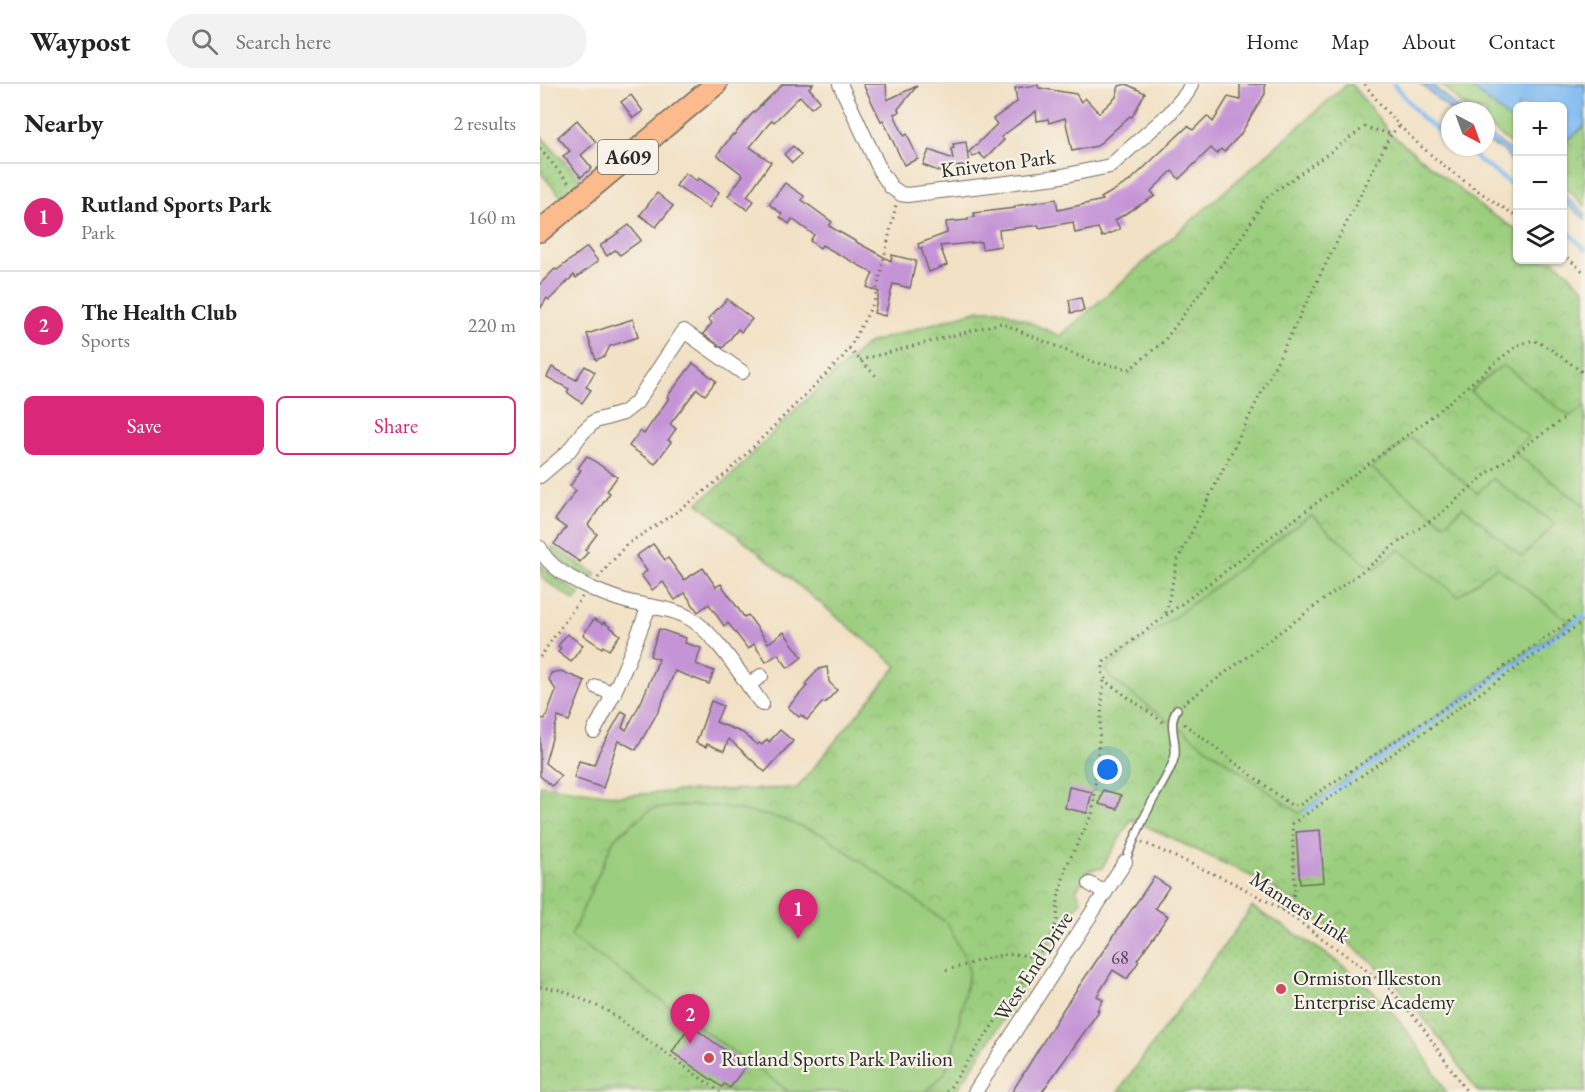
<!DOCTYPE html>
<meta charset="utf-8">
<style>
body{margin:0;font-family:"EB Garamond",serif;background:#f2f2f2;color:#222}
.controls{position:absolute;right:18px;top:18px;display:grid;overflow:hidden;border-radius:9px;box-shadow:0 2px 4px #0004}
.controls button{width:54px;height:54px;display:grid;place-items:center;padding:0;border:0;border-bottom:2px solid #e0e0e0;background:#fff;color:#222;font:30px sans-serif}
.compass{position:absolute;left:901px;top:18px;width:54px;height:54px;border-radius:50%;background:#fff;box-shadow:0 2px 4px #0004;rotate:139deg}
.you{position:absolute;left:568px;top:686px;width:21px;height:21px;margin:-15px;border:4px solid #fff;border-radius:50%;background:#1a73e8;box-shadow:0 0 0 9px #1a73e833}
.badge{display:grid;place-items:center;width:39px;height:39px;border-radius:50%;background:#db2777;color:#fff;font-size:20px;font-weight:700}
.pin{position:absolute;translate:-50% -50px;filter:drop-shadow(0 2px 3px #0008)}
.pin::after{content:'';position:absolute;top:32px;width:21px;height:18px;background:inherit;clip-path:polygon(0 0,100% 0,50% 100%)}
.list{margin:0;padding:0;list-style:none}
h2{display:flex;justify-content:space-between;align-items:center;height:78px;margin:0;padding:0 24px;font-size:26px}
h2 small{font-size:20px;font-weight:400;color:#767676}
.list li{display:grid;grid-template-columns:39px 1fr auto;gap:18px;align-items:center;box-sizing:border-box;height:108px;padding:0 24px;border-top:2px solid #e0e0e0}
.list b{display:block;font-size:22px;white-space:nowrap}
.list p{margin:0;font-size:20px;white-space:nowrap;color:#767676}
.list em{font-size:20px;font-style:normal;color:#767676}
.actions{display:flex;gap:12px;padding:18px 24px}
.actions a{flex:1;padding:14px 0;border:2px solid #db2777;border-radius:9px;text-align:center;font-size:21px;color:#db2777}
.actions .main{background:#db2777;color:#fff}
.icon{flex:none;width:33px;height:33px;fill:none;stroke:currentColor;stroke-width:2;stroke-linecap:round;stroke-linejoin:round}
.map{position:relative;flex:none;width:1045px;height:1008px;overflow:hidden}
header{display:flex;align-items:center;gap:36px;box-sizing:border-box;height:84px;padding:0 30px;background:#fff;border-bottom:2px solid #e0e0e0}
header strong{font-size:28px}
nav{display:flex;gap:33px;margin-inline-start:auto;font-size:21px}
.search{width:420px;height:54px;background:#f2f2f2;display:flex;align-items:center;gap:15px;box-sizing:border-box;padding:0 21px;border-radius:33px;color:#767676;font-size:22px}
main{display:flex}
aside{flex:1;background:#fff}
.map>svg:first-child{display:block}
</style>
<header>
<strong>Waypost</strong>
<div class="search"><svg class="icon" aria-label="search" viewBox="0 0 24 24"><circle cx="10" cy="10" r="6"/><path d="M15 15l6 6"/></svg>Search here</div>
<nav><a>Home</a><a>Map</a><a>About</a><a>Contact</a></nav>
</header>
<main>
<aside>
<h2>Nearby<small>2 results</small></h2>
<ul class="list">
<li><span class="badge">1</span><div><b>Rutland Sports Park</b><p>Park</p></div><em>160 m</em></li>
<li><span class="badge">2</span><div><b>The Health Club</b><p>Sports</p></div><em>220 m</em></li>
</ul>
<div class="actions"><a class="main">Save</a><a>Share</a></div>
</aside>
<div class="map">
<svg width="1045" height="1008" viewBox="0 0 1045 1008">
<defs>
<pattern id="grass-dots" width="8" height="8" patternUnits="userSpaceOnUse" patternTransform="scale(1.5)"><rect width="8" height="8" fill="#9bce7e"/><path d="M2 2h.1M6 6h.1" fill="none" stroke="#86b16d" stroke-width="1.8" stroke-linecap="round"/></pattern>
<pattern id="park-crowns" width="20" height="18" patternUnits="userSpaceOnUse" patternTransform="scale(1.5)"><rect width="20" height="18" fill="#9bce7e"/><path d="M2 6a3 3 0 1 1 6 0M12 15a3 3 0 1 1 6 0" fill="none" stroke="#86b16d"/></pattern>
</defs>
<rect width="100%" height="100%" fill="#f7f3e8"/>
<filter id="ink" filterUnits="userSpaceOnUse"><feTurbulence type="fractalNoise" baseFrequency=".0167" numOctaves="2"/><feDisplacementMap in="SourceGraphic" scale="12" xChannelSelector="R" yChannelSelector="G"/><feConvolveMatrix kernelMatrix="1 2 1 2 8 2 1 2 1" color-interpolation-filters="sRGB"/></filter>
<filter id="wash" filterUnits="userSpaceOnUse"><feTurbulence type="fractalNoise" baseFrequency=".008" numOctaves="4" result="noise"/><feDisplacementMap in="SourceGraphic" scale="24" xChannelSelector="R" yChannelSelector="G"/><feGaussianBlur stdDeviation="1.35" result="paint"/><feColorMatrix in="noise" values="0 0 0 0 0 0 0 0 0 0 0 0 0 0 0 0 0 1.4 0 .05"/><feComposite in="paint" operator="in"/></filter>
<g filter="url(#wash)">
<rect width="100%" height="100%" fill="#f2e1c5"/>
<g fill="url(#grass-dots)" stroke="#637c54" stroke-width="1.5">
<path d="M0,51L41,96L21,113L0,88Z"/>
<path d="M12,463L56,490L51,495L31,484L10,466Z"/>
<path d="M0,480L10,490L40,510L35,517L2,494Z"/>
<path d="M712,823C757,851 807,879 843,918C867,945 888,976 906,1008H578Z"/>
</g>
<g fill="url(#park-crowns)" stroke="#637c54" stroke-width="1.5">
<path d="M807,0H811L851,50L945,126L977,146L978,176H1014L1045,205V1008H938L905,961L852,895L794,847L726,799L591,735L562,784L550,786L536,806L541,816L416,1008H0V701L79,712L139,707L257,704L357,582L158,419L191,392L256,325L328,259L439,226H462L520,252Z"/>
<path d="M901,0H1045V122L1023,101V22H978L977,65L946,40V27H929Z"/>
</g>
<g fill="#9bce7e" stroke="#637c54" stroke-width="1.5">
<path d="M963,281L1030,333L1045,321V422L972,367L989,353L930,307Z"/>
<path d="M871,354L937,409L953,395L1015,440L982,473L923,423L905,440L831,384Z"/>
<path d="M771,431L833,486L859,465L918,512L957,483L1030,538L759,729L612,625L570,593L566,584Z"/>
<path d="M153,721L184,723L238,734L284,751L407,839L426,876L429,888L416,954L405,989L386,1008H250L31,852L74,755L111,725Z"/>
<path d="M82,1003L101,1008H42Z"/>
</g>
<g fill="#80bbf2" stroke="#56738e" stroke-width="1.5">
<path d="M881,0H891L921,27H911Z"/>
<path d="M927,0H1043L1045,3V41L1032,53L1023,57V22H978L977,41Z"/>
<path d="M946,49L977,71V80L970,76L964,67L946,58Z"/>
<path d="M1023,110L1045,129V135L1023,117Z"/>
</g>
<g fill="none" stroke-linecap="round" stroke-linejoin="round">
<g stroke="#80bbf2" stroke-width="4.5">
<path d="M854,0L883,35L910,55"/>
<path d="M921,63L978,105"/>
<path d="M1023,143L1045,165"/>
<path d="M766,727L1045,531"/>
</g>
</g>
<g id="blocks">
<g fill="#c594d7">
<path d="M243,0H273L269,4L280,17L271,24L260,12L234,38L232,36L210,63L231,78L207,112L214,117L208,126L188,112L203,91L177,71L193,50L194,51L210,32Z"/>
<path d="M323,0H346L347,16L377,2L358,25L359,28L354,30L364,52L367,50L378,75L364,81L343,36L341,37Z"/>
<path d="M586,0L605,9L592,33L590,32L557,62L532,67L525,34L509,39L508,35L497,37L496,27L461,53L464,56L445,75L439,69L433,73L429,68L457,40L453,35L477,18L475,4L498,1L499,4L536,10L541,18L545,14L559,29L576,13L579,2Z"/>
<path d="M700,0H725V10L700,51L684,68L681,65L677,70L671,64L639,95L632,87L611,107L615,112L575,136L580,145L562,153L558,144L535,149L533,138L499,144V141L459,146L461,162L442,165L441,158L400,162L407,181L389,188L381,164H383H379L378,160L407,149L406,138L428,136V134L435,133L434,129L475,124V122L516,115L518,126L563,116L561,114L590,97L648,42L653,46L667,32L673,38L688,13L700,16Z"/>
<path d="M91,11L103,27L93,34L81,18Z"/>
<path d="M37,36L56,58L41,71L52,84L41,93L23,72L30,67L18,53Z"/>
<path d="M426,58L429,81L405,84L403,89L383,81L389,66L413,75L411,65L414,64L413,60Z"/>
<path d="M253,62L261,71L252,79L244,70Z"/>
<path d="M145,89L157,97L158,94L179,108L169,124L136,102Z"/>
<path d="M245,99L264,112L262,116L292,138L289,142L320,160L351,177L352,171L376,177L370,204L353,200L345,232L334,229L339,208L327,203L333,189L282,161L280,164L270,157L274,151L252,135L249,140L240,133L242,130L229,120Z"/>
<path d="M117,109L133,122L116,143L100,131Z"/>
<path d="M89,141L101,156L80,171L75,166L67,172L60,162Z"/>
<path d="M47,163L58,177L36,194L34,191L9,216L7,214L0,225V200L15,185L17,186Z"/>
<path d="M541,214L544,227L531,229L529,216Z"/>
<path d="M187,215L212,235L201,248L198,245L183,264L163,250L172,239L168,235Z"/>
<path d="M93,235L98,253L70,262L65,272L56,276L47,250Z"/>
<path d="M153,279L176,297L165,311L157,305L130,340L136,345L128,356L131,358L115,380L89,362L100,347L104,350L129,314L127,313Z"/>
<path d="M45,282L55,288L46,303L51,306L42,319L27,308L29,305L7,293L12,283L36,296Z"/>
<path d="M47,372L77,393L67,407L70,409L48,441L57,450L45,466L48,468L40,478L14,460L26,444L15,436L36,407L30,402L41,386L38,384Z"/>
<path d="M113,460L125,476L128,474L144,496L163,484L176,503L181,500L204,533L208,531L228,559L244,548L262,573L248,584L238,570L226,578L214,560L208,565L188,539L184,542L169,520L158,528L145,509L135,516L123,498L112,506L101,491L107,487L96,472Z"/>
<path d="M54,535L63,540L64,538L80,551L69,566L63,562L62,564L43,551Z"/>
<path d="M119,545L146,554L145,559L161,564L156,580L174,587L169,600L135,587L119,626L96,666L78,656L63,704L34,694L39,677L54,681L59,668L82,627L87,630L82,644L86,646L102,616L119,575L110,572Z"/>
<path d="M27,550L43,561L31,578L18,568L21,564L18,562Z"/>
<path d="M287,583L289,598L297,606L285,619L283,618L267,636L261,631L259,633L248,623L267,602L265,600L279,585Z"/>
<path d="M21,587L45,597L29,637L18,633L5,679L21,692L12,702L0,692V634L5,635L16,606L9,596L11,589Z"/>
<path d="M171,617L183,622L176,638L203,649L217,661L219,659L222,661L227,655L229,658L240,646L253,657L225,688L189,655L184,667L167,660L166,663L156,659Z"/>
<path d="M529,703L552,708L547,729L525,724Z"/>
<path d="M563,706L581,711L577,725L559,720Z"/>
<path d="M780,746L784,798L760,800L756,748Z"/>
<path d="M614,793L629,803L615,824L628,832L597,876L599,877L587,895L573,886L557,912L563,916L557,926L559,927L502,1008H472L524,924Z"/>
<path d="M150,941L206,981L190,1004L184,1000L182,1003L132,968Z"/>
</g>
</g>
</g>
<g filter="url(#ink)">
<use href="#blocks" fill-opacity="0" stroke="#716b61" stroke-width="1.5"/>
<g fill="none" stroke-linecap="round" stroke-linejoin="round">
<defs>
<path id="service" d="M585,778C592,761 599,743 608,726C616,708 631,690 635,671C637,654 627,641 637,625"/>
<g id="minor">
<path d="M300,0L341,88L351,103L361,110L367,111L517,93L570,82L629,30L647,9L651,0"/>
<path d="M0,392L28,368L42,349L55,337L83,329L96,319L144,247L202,288"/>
<path d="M0,464C10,490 63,511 89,518C109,523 134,524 151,535C177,551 203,595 222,620"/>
<path d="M208,601L221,592"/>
<path d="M57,603L74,610"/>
<path d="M54,647C77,607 93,565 109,522"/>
<path d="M550,800L565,809"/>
<path d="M435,1008L585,778"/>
</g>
<path id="primary" d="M0,147L176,0"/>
</defs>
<use href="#service" stroke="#716b61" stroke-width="10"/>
<use href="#minor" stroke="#716b61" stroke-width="16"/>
<use href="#primary" stroke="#716b61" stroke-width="24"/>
<g stroke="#716b61" stroke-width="3" stroke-dasharray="1.5 4.5" stroke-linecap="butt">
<path d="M825,0C863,55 922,98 978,133"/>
<path d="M0,65L30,100"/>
<path d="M1023,170L1045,189"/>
<path d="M309,265L337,293"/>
<path d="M320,276L461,239L553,278L590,285L624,257L697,160L726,114L825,43L851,50"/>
<path d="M58,494L86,461L147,421L188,388L302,274L309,265L334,218L356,121"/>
<path d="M626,529L637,477L851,50L860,42"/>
<path d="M0,573L42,513"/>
<path d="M643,620L836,477L853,462L899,431L945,391L1023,335"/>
<path d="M623,638L568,599L562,588L564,578L895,330L962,273L980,260L994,256L1012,266L1045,290"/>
<path d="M644,640L751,721L758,722L927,609L1034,534"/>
<path d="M602,758L694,799L741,825L821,882L851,906L881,941L927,1008"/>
<path d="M741,825L755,809L752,740L1045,536"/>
<path d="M406,886C444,878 457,864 498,874"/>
<path d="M0,903L21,906L66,926L180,1008"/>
<path d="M407,1008L491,885L511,852L517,836L518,814L526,783L553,728L564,595"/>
</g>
<use href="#service" stroke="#fff" stroke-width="7"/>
<use href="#minor" stroke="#fff" stroke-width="14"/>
<use href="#primary" stroke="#fbbb8c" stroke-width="21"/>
</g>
</g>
<g fill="#d1495b" stroke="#f7f3e8" stroke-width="2">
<circle cx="741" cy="905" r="6"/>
<circle cx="169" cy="974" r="6"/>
</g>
<g text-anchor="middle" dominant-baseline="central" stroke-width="4.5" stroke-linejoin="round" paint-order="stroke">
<g font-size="18" fill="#524556">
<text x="580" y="873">68</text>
</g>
<rect fill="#f7f3e8" stroke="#686764" stroke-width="1.5" x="58" y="56" width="60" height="34" rx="4.5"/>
<g font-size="20" font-weight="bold" fill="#2b2b2b">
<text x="88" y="73">A609</text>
</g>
<g font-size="21" fill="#2b2b2b" stroke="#f7f3e8">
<text transform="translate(458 79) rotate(-7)">Kniveton Park</text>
<text transform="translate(760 823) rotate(33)">Manners Link</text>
<text transform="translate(493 882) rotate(-57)">West End Drive</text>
</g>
<g font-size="21" fill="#2b2b2b" stroke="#f7f3e8" text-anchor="start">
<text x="753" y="893">Ormiston Ilkeston<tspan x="753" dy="24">Enterprise Academy</tspan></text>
<text x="181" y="974">Rutland Sports Park Pavilion</text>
</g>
</g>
</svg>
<div class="controls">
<button>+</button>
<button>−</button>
<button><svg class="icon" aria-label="layers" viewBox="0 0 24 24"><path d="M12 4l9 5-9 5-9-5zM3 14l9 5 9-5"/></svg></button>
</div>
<svg class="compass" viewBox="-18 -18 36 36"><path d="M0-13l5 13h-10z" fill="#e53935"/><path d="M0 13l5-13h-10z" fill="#767676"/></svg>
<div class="you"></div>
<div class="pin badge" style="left:258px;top:855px">1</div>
<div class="pin badge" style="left:150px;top:960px">2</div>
</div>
</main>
